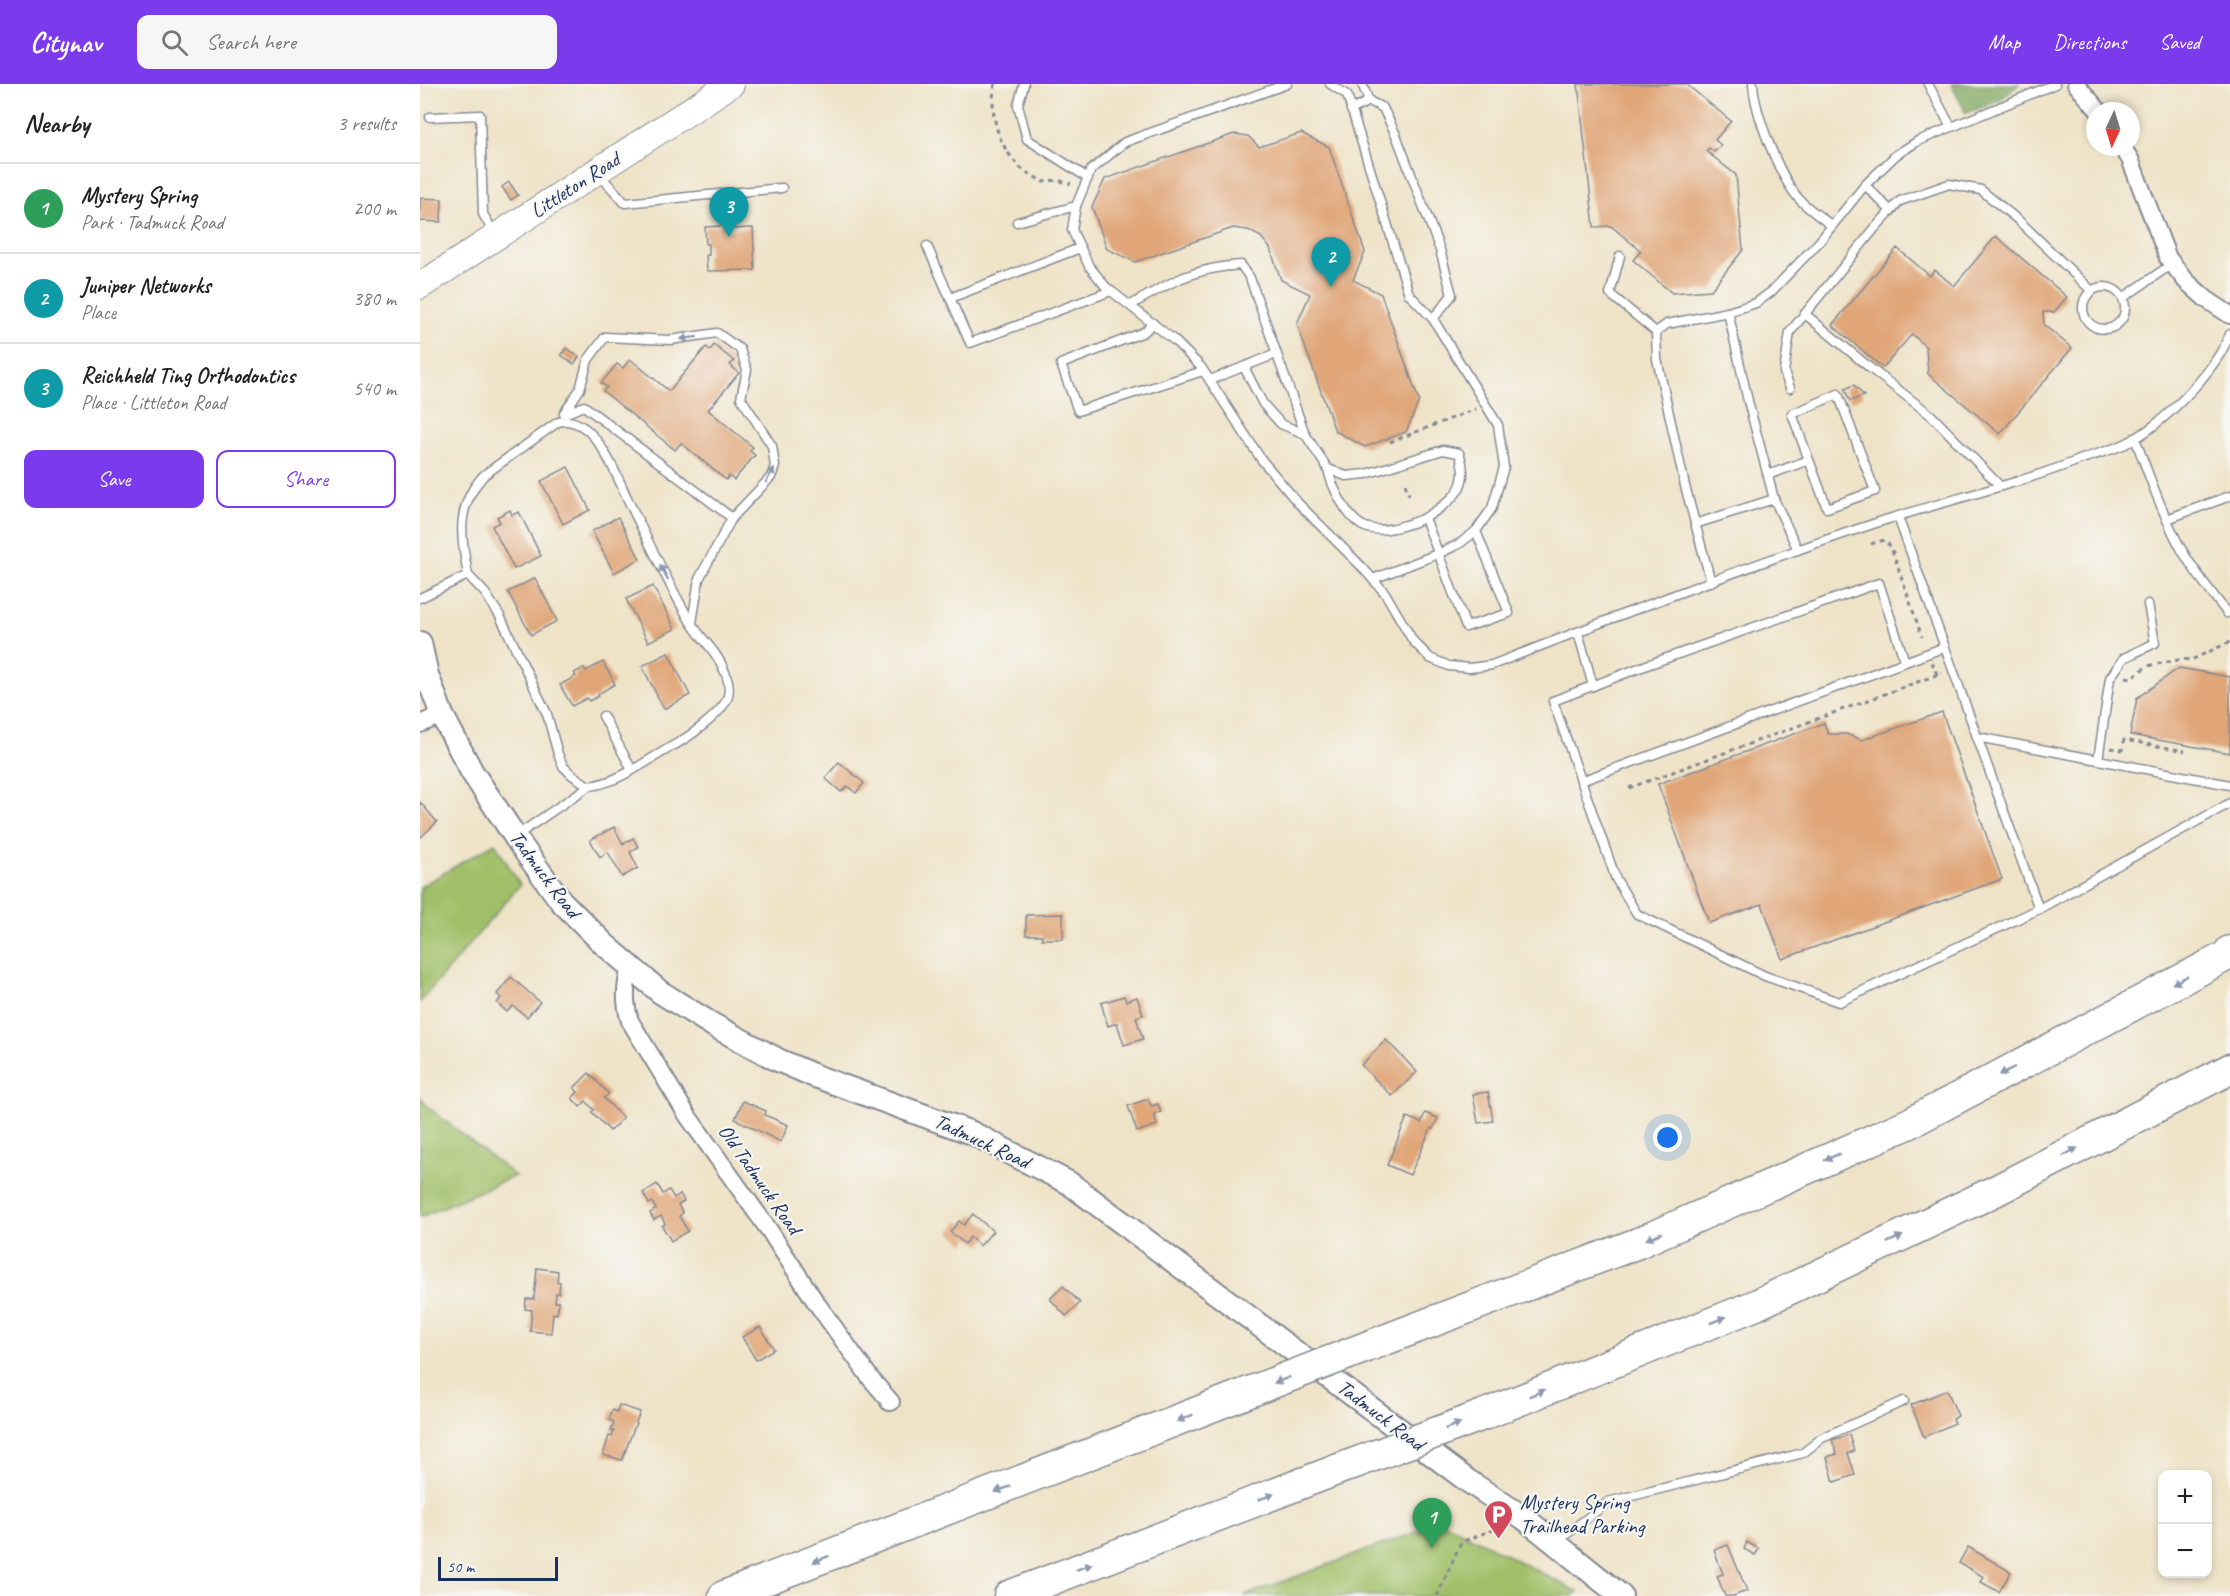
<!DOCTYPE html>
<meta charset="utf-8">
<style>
body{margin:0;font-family:Caveat,sans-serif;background:#f6f6f6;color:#222}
.controls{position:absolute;right:18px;bottom:18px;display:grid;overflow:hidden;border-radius:12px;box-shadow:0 3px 9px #0003}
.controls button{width:54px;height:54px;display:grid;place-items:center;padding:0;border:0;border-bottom:2px solid #e0e0e0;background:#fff;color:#222;font:30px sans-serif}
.compass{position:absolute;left:1666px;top:18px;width:54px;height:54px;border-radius:50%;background:#fff;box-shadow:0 3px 9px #0003;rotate:184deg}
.scale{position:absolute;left:18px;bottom:15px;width:120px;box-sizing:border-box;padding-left:6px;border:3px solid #1b2f5e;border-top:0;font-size:16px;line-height:21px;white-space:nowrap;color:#1b2f5e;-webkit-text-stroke:4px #f6f6f2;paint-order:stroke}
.you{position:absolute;left:1248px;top:1054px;width:21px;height:21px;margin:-15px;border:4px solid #fff;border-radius:50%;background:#1a73e8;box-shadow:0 0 0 9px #1a73e833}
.badge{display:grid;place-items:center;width:39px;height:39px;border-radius:50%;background:#7c3aed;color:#fff;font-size:20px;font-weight:700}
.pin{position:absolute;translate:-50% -50px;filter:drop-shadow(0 2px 3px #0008)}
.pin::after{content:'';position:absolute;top:32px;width:21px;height:18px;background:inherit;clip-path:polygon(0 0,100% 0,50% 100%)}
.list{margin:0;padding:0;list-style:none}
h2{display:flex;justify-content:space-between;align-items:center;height:78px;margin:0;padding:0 24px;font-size:26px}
h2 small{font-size:20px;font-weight:400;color:#767676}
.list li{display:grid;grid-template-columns:39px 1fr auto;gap:18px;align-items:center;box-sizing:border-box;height:90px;padding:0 24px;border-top:2px solid #e0e0e0}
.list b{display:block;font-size:22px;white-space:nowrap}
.list p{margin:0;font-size:20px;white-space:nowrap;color:#767676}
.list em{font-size:20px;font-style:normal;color:#767676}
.actions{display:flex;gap:12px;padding:18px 24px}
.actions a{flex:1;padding:14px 0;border:2px solid #7c3aed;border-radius:12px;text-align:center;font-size:21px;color:#7c3aed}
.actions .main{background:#7c3aed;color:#fff}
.icon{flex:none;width:33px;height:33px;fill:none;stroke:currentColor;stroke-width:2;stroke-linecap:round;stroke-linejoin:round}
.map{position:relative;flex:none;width:1810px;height:1512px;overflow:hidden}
header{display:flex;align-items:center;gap:36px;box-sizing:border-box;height:84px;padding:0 30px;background:#7c3aed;color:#fff}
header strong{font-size:28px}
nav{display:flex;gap:33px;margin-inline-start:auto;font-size:21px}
.search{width:420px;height:54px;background:#f6f6f6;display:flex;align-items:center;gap:15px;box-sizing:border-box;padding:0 21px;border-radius:12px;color:#767676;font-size:22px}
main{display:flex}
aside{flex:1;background:#fff}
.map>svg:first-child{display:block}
</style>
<header>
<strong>Citynav</strong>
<div class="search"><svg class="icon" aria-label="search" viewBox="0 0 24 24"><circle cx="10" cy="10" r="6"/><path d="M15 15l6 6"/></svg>Search here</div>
<nav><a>Map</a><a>Directions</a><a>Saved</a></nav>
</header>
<main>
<aside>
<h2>Nearby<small>3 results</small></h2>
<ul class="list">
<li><span class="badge" style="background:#2e9e5b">1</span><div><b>Mystery Spring</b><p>Park · Tadmuck Road</p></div><em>200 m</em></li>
<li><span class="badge" style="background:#0f9aa8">2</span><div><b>Juniper Networks</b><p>Place</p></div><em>380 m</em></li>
<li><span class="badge" style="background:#0f9aa8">3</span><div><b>Reichheld Ting Orthodontics</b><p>Place · Littleton Road</p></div><em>540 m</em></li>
</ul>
<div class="actions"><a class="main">Save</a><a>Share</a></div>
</aside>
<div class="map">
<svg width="1810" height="1512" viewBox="0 0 1810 1512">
<rect width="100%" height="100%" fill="#f6f6f2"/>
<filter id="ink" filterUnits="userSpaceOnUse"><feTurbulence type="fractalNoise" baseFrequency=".0167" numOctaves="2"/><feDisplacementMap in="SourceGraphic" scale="12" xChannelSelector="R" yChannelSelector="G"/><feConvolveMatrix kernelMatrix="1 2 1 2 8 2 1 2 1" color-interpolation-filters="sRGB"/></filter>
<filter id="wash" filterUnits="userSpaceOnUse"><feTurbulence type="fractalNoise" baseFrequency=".008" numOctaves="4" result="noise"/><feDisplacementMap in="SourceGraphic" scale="24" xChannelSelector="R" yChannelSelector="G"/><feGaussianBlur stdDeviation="1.35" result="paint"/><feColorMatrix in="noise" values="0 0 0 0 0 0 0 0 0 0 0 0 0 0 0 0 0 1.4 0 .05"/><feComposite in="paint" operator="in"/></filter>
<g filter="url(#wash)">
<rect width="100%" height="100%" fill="#efe3c7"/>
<g fill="#a0bf67" stroke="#5e7762" stroke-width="1.5">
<path d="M75,759L100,801L0,918V803Z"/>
<path d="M0,1013L8,1023L95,1092L0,1133Z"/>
<path d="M1023,1438L1158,1508L1153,1512H824Z"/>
</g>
<path fill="#80a65c" stroke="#4e6a5d" stroke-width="1.5" d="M1531,0H1599L1579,17L1546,29Z"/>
<g id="blocks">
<g fill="#e0a678">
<path d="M1158,0H1266L1311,37L1295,56L1301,61L1294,68L1289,64L1286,67L1316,91L1323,166L1291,206L1252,209L1213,176L1221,167L1191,142L1174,143Z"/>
<path d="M881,49L909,63L945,168L933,196L961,210L999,317L986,348L945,363L915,347L877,240L890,210L861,196L850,164L841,153L828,146L813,144L715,178L687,165L672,123L685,95L814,50L828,52L839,63Z"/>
<path d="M89,98L98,111L91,116L82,103Z"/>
<path d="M0,114L22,115L21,138L0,137Z"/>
<path d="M308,118V145L333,144L335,186L287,187L286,171H289V160H286L285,143L301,142L300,119Z"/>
<path d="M1576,152L1647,213L1634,228H1623L1624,241L1652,264L1580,350L1508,290L1506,263L1492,250L1463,284L1412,241L1477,164L1510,192L1515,186L1534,202Z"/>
<path d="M294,261L314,277L310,281L319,289L288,326L333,363L330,367L335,371L314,396L309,392L306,396L261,359L255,366L183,307L187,303L181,299L197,280L203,284L210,275L249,307L286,263L290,266Z"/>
<path d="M146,264L159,273L154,280L141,271Z"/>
<path d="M1434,301L1444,312L1430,317L1425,305Z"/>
<path d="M148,383L170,426L143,440L121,397Z"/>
<path d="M90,426L92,431L99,428L121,472L94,485L72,442L80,438L77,433Z"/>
<path d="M198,433L220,475L194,489L172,447Z"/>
<path d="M115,494L137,537L111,551L88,508Z"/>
<path d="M233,502L255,545L228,558L206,515Z"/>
<path d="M248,569L270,611L244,625L222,582Z"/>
<path d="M183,578L195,600L178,610L179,612L169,617L167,614L152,622L140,601L156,592L154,589L164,584L166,587Z"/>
<path d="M1759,584L1810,593V669L1710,651L1717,614Z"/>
<path d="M1522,628L1582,795L1362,875L1342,820L1289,839L1238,700L1404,639L1408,650H1426L1442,656Z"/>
<path d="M419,678L444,699L436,709L427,702L421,708L405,694Z"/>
<path d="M0,718L17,738L1,753L0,751Z"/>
<path d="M194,743L203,760L213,754L218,763L210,768L218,784L202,793L188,768L180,773L170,756Z"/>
<path d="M643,830V855H622V851H606V831Z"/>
<path d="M91,893L120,918L107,933L93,922L87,928L77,919L81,914L77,910Z"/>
<path d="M704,912L706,917L717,913L723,931L716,933L723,955L704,961L697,939L688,942L681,919Z"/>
<path d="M966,956L997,988L972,1012L941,981Z"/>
<path d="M169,989L189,1010L184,1014L203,1034L190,1047L172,1028L174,1026L166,1017L160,1023L152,1014L158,1008L154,1004Z"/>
<path d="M1068,1008L1073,1037L1058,1039L1053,1010Z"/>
<path d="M728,1015L731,1022L738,1020L741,1028L734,1030L737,1041L717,1048L708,1022Z"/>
<path d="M323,1017L346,1027L345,1031L368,1041L361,1058L315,1035Z"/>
<path d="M1005,1029L1018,1034L1013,1045L1011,1044L990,1091L967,1081L987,1033L1001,1039Z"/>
<path d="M237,1100L243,1110L249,1106L254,1114L260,1110L264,1117L258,1121L263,1129L259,1132L268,1147L251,1157L242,1142L245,1140L241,1132L234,1136L230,1129L236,1125L232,1118L229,1120L223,1109Z"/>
<path d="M553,1130L573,1147L560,1162L550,1153L545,1160L530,1148L539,1137L544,1141Z"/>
<path d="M117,1184L138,1187L137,1198H140L139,1209H136L135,1218H139L137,1230L133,1229L131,1249L110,1247L112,1226L105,1225L106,1215H114Z"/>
<path d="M643,1202L660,1219L646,1232L630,1215Z"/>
<path d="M340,1243L354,1265L336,1276L322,1253Z"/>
<path d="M1527,1306L1538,1332L1533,1335L1535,1339L1504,1353L1491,1321Z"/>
<path d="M199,1321L220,1328L202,1376L183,1371L189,1352L192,1353L194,1347H191L194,1338L189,1336L192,1326L197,1328Z"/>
<path d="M1429,1351L1434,1367L1428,1369L1435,1391L1414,1398L1407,1373L1417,1370L1412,1356Z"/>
<path d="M1327,1458L1339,1465L1335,1471L1324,1465Z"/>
<path d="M1308,1461L1327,1507L1313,1512H1305L1297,1492L1303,1490L1294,1466Z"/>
<path d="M1548,1463L1591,1488L1579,1508L1561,1498L1564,1493L1539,1479Z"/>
</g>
</g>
</g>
<g filter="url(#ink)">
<use href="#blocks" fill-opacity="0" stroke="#858992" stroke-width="1.5"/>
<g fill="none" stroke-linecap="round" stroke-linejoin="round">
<defs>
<g id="lane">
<path d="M604,0L598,21L607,55L668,94"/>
<path d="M867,0L705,58L671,86L656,122L652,146L669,182L686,203L755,257L781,283L841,375L878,419L942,483L965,509L993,557L1010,574L1029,582L1050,584L1072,581C1200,531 1329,481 1459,438C1527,416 1596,401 1662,375C1676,370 1692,366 1705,360C1742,342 1795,288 1810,250"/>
<path d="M910,0L927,11L989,210L1013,235L1078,341L1084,383L1072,424L1056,447L1039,460L1020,469L953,495"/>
<path d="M942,0L949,17"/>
<path d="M1333,0C1335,30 1359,92 1379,115C1388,125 1401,133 1412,142"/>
<path d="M1508,0L1531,43"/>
<path d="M931,26L949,17L963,24L976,51L1020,166L1032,211L1013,235"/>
<path d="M10,33L60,31L63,130L75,151"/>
<path d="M179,90L205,119L362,104"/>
<path d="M1445,101L1471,127"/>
<path d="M597,138L656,122"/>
<path d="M507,162L550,259L691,207"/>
<path d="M1200,172L1190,210L1236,248"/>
<circle cx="1684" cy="224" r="21"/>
<path d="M530,214L660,164"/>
<path d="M1703,214L1752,180"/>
<path d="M711,221C750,198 774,184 821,181L830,194L885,350L908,385L926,392L946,390L1023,366L1039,369C1052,404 1032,416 1005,434L1046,543L1089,529L1056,447"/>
<path d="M1308,228L1328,317L1354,415L1378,466"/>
<path d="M1385,230L1450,284L1512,332L1580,402"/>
<path d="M733,239L724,248L641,280L658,327L783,287"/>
<path d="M824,283L843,320L861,340L885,350"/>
<path d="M790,296L856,270"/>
<path d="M1370,304L1364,288L1370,248L1455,144L1480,117L1529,100L1561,106L1598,136L1672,207"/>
<path d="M144,329L160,305L168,276L185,253L250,256L297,249L320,265L327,286L321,314L352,362L355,382L351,393L312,434L279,495L272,539"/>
<path d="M144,330L164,322L312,434"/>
<path d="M1715,354C1728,389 1740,424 1757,457C1770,483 1790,506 1807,529"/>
<path d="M908,385C911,401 926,432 941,441C960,452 987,441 1005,434"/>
<path d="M1348,391L1389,376L1372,330L1418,310L1455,407L1407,424L1389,376"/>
<path d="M1478,433L1619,825L1419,918L1345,892L1217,830L1196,795L1133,617L1227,581L1459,499L1485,578L1525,563"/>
<path d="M1747,435L1810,412"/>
<path d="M1275,440L1354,415"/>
<path d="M1291,498L1265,402L1237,275L1236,248L1247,240L1308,228L1336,219L1351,208L1399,158L1445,101L1476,71L1498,57L1635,0"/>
<path d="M0,514L48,491L65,509L80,532L127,630L138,670L143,682L152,691L169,702C198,699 226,677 251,663C266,655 304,629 308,612C310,604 308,593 304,586C297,567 280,554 270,537C248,499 229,459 210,420C197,394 175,328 138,338L64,391C35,423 41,451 48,491"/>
<path d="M1158,548L1173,602"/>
<path d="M183,632L212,686"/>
<path d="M1557,653L1810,701"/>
<path d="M1678,676L1690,594L1704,574L1735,559L1728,520"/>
<path d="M1161,697L1485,578"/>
<path d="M96,752L169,702"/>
<path d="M1619,825L1810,719"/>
<path d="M1135,1459L1188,1418L1383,1369L1402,1354L1484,1317"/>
</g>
<g id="street">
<path d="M1656,0L1679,27"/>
<path d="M1702,63L1710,75L1748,174L1766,197L1786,215L1810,231"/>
<path d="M0,640L22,631"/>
<path d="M210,883C205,903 204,918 210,937L267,1031L349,1146L395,1217L451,1295L471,1318H469"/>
</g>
<path id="secondary" d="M0,559L7,591L22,631L52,688L102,763L141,817L184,860L240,908L293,941L358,976L395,992L552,1049L649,1099L1048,1397L1104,1434L1201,1512"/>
<path id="primary" d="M0,202L311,0"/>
<g id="highway">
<path d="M975,1252L1218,1159L1488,1040L1808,871L1810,867"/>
<path d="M1063,1331L1336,1221L1575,1107L1810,985"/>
<path d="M304,1512L819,1312"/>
<path d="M589,1512L919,1385"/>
</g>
</defs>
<use href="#lane" stroke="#858992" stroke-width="11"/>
<use href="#street" stroke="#858992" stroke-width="20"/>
<use href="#secondary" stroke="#858992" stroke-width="26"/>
<use href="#primary" stroke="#858992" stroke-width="28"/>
<use href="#highway" stroke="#858992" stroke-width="33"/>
<g stroke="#858992" stroke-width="3" stroke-dasharray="4.5 4.5" stroke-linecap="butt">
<path d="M575,0C569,28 577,58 596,79C602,87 614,92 623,98L637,96L651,100"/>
<path d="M970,358L1056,325"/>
<path d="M985,400L989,411"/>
<path d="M1451,460L1464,456L1471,463L1502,553"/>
<path d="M1512,578L1517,591"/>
<path d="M1706,593L1712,594L1727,582L1763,575L1771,576L1810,558"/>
<path d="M1691,664L1702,666L1704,656L1765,667"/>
<path d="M1209,704L1522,589"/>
<path d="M1017,1512L1041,1458L1083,1442"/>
</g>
<use href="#lane" stroke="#fff" stroke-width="8"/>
<use href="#street" stroke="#fff" stroke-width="16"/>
<use href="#secondary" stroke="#fff" stroke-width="22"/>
<use href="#primary" stroke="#fff" stroke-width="26"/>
<use href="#highway" stroke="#fff" stroke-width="30"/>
<defs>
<g id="highway-bridge">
<path d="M819,1312L975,1252"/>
<path d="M919,1385L1063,1331"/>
</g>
</defs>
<use href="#highway-bridge" stroke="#858992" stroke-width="33" stroke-linecap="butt"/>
<use href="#highway-bridge" stroke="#fff" stroke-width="30"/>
</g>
<defs><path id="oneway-solid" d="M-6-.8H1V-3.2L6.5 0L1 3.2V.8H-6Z" transform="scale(1.5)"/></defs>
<g fill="#8d97ae">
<use href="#oneway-solid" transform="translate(269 254) rotate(173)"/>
<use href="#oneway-solid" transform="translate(350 391) rotate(-60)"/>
<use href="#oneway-solid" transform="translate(244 488) rotate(-118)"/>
<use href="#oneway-solid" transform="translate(1760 896) rotate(152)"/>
<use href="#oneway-solid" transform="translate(1587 987) rotate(152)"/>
<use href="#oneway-solid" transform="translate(1650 1068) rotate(-28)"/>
<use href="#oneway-solid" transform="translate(1412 1073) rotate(156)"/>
<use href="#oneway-solid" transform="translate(1234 1152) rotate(156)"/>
<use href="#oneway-solid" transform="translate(1475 1155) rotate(-25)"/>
<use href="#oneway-solid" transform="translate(1298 1236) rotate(-22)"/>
<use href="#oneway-solid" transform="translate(862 1296) rotate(159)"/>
<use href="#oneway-solid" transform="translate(1117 1309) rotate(-22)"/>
<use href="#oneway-solid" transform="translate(765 1334) rotate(158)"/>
<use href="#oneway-solid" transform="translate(1033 1342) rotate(-21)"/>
<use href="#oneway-solid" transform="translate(583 1405) rotate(159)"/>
<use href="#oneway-solid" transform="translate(846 1413) rotate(-21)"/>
<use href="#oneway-solid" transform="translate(401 1475) rotate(159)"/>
<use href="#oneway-solid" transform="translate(664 1483) rotate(-21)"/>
</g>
</g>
<defs>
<symbol id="parking-pin" viewBox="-11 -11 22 30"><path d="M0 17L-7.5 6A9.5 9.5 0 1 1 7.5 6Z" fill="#d1495b" stroke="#f6f6f2"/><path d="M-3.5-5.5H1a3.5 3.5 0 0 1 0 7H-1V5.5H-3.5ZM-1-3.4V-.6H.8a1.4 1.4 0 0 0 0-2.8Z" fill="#fff"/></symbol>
</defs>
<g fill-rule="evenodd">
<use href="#parking-pin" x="1062" y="1414" width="33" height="45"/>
</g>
<g text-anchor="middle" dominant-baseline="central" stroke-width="4.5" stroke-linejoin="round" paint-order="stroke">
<g font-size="21" fill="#1b2f5e" stroke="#f6f6f2">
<text transform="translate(155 101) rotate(-33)">Littleton Road</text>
<text transform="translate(125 790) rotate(53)">Tadmuck Road</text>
<text transform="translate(562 1057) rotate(25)">Tadmuck Road</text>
<text transform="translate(340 1095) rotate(55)">Old Tadmuck Road</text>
<text transform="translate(961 1331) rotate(37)">Tadmuck Road</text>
</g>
<g font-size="21" fill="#1b2f5e" stroke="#f6f6f2" text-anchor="start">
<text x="1100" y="1418">Mystery Spring<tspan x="1100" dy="24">Trailhead Parking</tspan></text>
</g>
</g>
</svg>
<div class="controls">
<button>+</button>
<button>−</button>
</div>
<svg class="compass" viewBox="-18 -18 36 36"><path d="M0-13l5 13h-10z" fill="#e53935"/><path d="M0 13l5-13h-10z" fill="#767676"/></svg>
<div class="scale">50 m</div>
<div class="you"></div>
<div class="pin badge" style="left:1012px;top:1464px;background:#2e9e5b">1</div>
<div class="pin badge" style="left:911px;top:203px;background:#0f9aa8">2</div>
<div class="pin badge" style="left:309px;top:153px;background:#0f9aa8">3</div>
</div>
</main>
